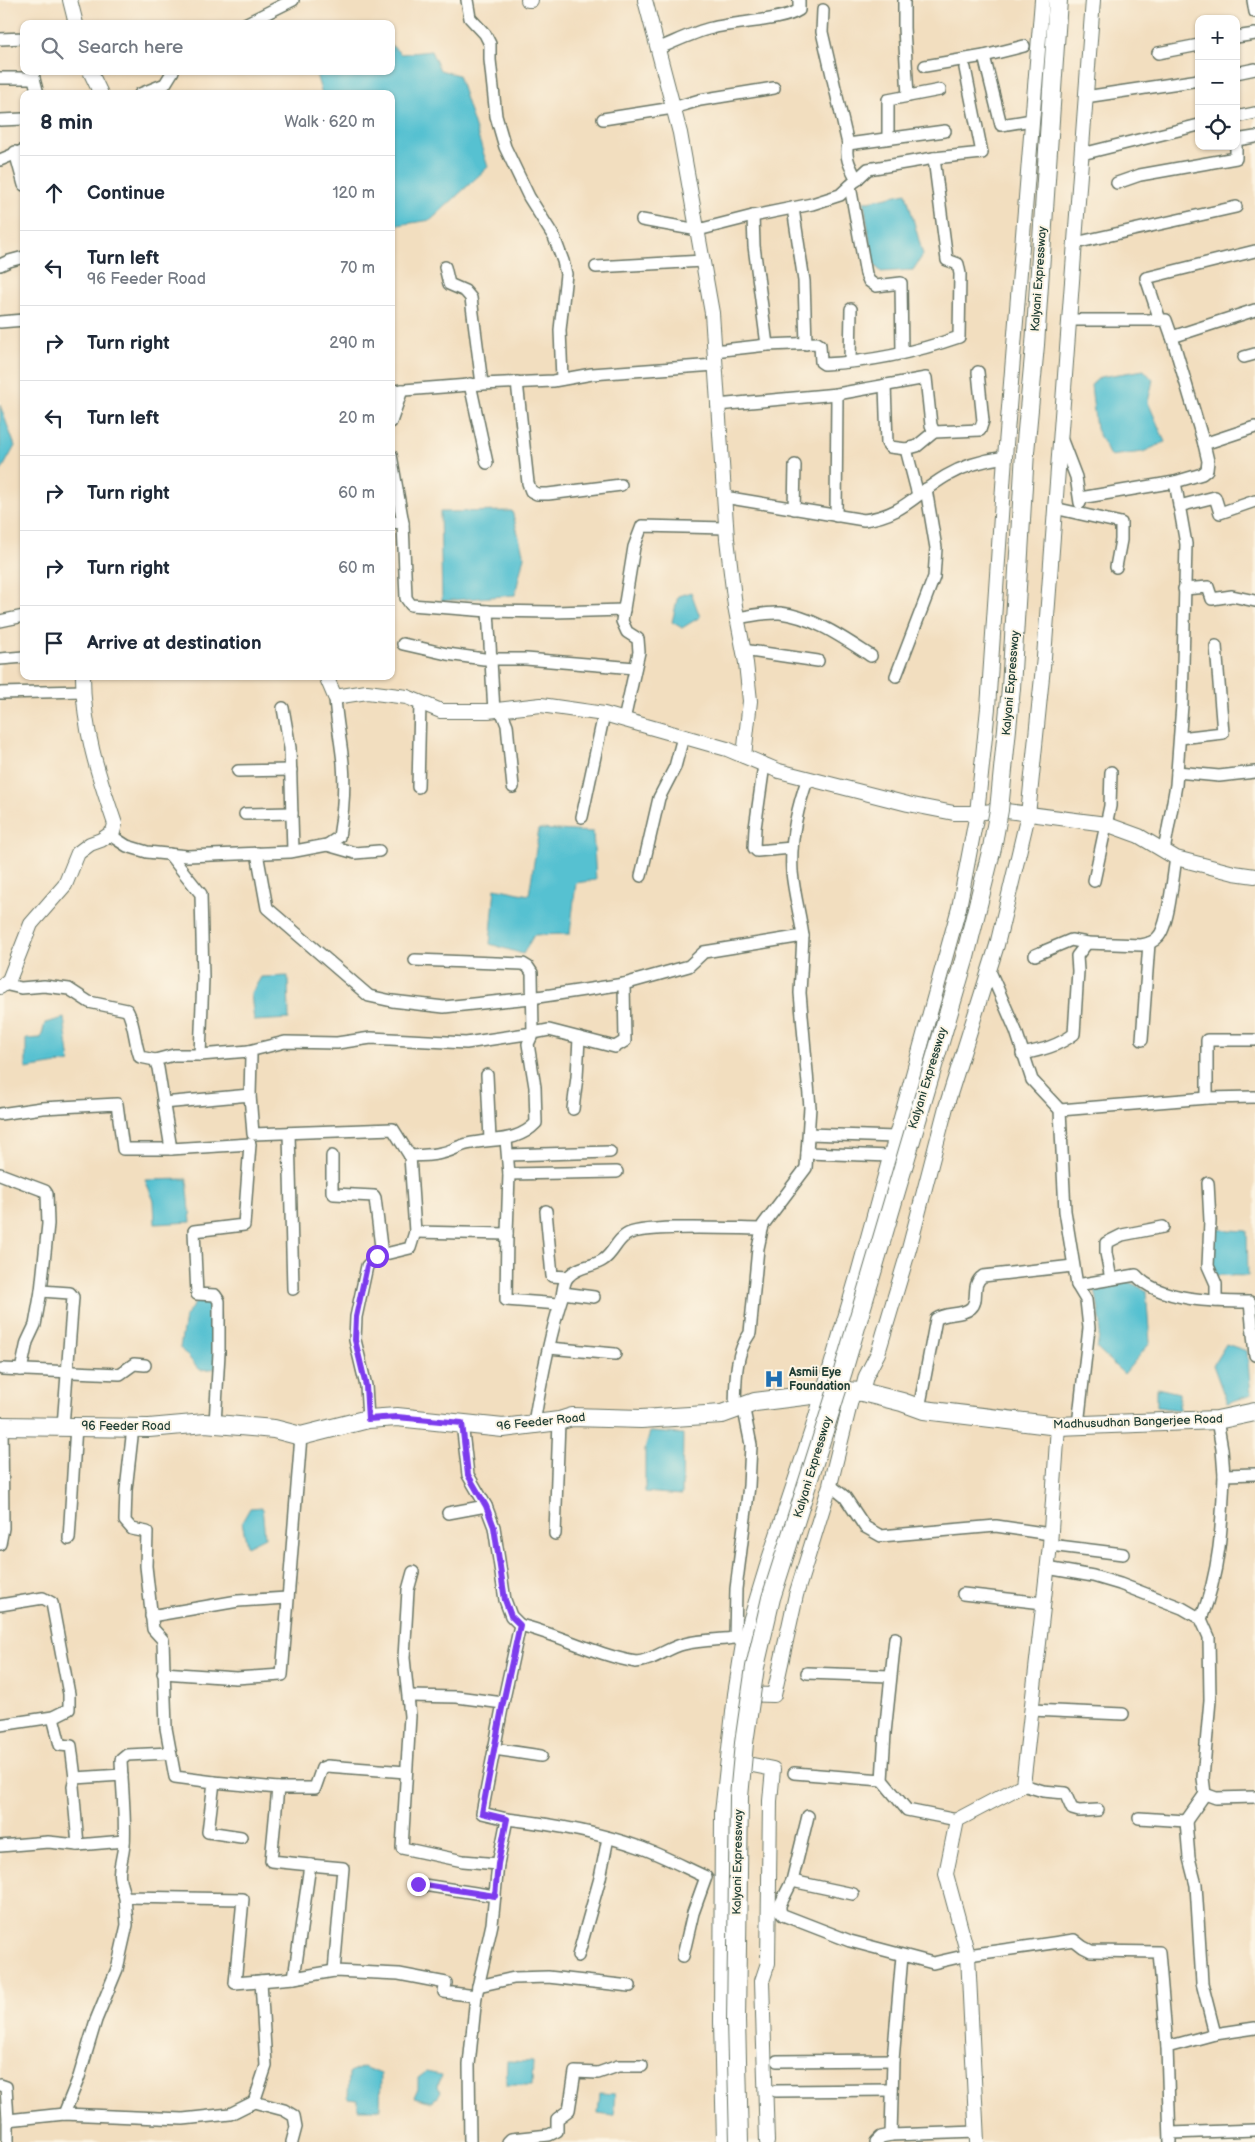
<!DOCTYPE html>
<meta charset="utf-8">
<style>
body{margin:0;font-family:"Balsamiq Sans",sans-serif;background:#f6f6f7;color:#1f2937}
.controls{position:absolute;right:15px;top:15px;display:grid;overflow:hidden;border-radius:10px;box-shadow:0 1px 4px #0004}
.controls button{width:45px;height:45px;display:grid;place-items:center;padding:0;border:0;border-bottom:1px solid #e0e1e3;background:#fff;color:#1f2937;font:25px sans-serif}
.stop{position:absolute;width:15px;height:15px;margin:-11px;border:4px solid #7c3aed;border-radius:50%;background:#fff}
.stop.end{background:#7c3aed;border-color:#fff;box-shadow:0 1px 5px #0008}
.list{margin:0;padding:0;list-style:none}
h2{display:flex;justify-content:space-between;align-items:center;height:65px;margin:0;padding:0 20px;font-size:21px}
h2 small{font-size:16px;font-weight:400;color:#747a83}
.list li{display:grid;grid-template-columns:32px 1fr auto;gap:15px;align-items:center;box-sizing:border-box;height:75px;padding:0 20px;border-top:1px solid #e0e1e3}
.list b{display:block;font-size:19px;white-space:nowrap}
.list p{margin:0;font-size:16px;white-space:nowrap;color:#747a83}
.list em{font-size:16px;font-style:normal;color:#747a83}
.icon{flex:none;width:28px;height:28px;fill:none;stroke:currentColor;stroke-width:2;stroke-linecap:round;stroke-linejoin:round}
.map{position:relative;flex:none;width:1255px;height:2142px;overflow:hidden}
.search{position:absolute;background:#fff;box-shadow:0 1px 4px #0004;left:20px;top:20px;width:375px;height:55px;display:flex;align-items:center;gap:12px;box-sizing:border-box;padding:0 18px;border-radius:10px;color:#747a83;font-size:19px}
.panel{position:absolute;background:#fff;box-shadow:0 1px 4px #0004;left:20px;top:90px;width:375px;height:590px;border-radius:10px}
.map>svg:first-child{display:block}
</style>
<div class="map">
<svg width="1255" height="2142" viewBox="0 0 1255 2142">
<rect width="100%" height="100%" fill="#fcf5e5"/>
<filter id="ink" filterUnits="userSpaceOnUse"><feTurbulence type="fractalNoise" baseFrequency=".02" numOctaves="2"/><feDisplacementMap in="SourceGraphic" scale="10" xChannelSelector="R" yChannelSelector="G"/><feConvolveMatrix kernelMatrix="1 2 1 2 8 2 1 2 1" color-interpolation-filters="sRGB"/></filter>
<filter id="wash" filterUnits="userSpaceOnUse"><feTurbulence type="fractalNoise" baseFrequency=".0096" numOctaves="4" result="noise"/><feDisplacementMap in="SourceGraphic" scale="20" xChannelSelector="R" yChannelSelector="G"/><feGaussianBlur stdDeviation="1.12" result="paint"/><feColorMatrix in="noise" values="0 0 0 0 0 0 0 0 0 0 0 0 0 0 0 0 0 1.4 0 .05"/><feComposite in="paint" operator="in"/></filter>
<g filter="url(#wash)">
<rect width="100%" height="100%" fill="#f2debf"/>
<g fill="#56c1d1" stroke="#3a7f82">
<path d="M391,45L401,54L431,51L440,70L458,75L488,167L431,220L391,226V94H322L315,71H391Z"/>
<path d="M906,193L923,255L913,270L881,272L873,263L864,202Z"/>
<path d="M1144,370L1153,380L1148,402L1165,442L1143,452L1110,456L1096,429L1091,385L1100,377Z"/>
<path d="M0,405L15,446L0,473Z"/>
<path d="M512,511L524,556L515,595L442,601L440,512Z"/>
<path d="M691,592L700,617L682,628L672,622L678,596Z"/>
<path d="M539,829L593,832L596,880L576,883L570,934L534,935L523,954L490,944L495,888L529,895Z"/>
<path d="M288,976L289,1019L254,1021L251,994L261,977Z"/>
<path d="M64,1018L70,1062L26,1069V1039L41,1038L45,1023Z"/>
<path d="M187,1179L191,1222L155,1224L154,1201L145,1180Z"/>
<path d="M1211,1229L1247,1231L1248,1276L1211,1275Z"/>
<path d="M1118,1277L1146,1290L1150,1343L1124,1374L1097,1349L1101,1324L1094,1283Z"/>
<path d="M197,1300H212L218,1307L222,1368L200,1370L180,1348L185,1317Z"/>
<path d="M1226,1344L1247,1351L1251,1395L1227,1403L1213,1365Z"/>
<path d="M1157,1388L1179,1393V1410L1157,1407Z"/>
<path d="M650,1432L683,1434L682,1495L645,1492V1449Z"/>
<path d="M262,1507L265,1537L247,1546L242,1522L250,1508Z"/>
<path d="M507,2061L533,2062L532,2085H506Z"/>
<path d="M363,2067L381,2074L380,2109H358V2100L348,2099L349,2073Z"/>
<path d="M426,2072L441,2075L438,2087L441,2091L437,2098H434L432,2102L414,2097L418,2088V2078Z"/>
<path d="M600,2093L615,2094L613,2116L598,2114Z"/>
</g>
</g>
<g filter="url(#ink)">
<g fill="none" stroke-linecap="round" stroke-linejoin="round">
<defs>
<g id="minor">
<path d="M467,0L470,18L485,34L490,44V60L496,116L505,147L529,197L554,237L563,261L566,274L560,330L562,379"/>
<path d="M904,0V28L908,96"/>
<path d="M1253,0L1255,12"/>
<path d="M823,10L822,32L848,144C844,157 851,168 857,180"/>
<path d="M245,24L293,0"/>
<path d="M1236,37L1255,34"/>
<path d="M0,39L24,38"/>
<path d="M657,49C675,42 693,32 712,28C735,22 782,21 799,10V0"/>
<path d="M1158,53L1199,45"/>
<path d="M984,56L1001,125L1032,120"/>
<path d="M925,66L984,56L1024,46"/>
<path d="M32,71L38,94"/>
<path d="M1236,73L1255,69"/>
<path d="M0,78H34"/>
<path d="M140,94L165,84L173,71"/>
<path d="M1085,97L1199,80"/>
<path d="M1236,117L1255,113"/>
<path d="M603,119L673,108L700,100L774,88"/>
<path d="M0,120L24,119"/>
<path d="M888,138V100L940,90"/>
<path d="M1236,140L1255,137"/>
<path d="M848,144L945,131"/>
<path d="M15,152L24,185"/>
<path d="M1082,154L1199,125"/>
<path d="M934,158L982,153L965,68"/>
<path d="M0,160L24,150"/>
<path d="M1117,183L1140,175L1236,158V146"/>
<path d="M850,186L866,274L869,281L876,286L901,283L902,353"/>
<path d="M793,208L804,281L806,344"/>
<path d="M753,216L754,246L767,345"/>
<path d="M642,220L698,230L753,216L812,204L840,195L868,169L934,158L947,260L958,264L960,274L959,337C916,352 870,362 824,364L821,362L820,345L817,343L767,345L714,351"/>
<path d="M1075,243L1236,207"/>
<path d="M0,265L9,261L24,257"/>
<path d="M445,267L449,284L465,291L471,298L482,384"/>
<path d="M596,267L703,261"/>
<path d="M1070,320H1160L1146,278L1255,251"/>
<path d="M1160,320H1166L1172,337L1255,310"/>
<path d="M0,322L24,320"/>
<path d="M1172,337L1204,444"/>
<path d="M1244,357L1255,354"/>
<path d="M850,361L851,309"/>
<path d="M517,382L528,483L531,491L537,494H548L621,485"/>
<path d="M470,384L487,463"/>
<path d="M885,385L887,443L890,447L906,449"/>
<path d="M391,391L482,384L553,381L592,374L715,365"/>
<path d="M717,405L837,394L926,378L931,425L934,432L917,446L906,449L918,495"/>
<path d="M391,422L402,390"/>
<path d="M934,432L980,430L983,421L978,372"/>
<path d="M1061,438L1076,477L1080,503"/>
<path d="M391,455L403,523"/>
<path d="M724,497L864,520C903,515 914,495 946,476C965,465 984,460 1005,457"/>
<path d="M1080,498L1175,482"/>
<path d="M1179,506L1215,497L1220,513L1255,501"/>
<path d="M1054,508L1121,523V540L1116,567"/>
<path d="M794,509L795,465"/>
<path d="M836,516L837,394"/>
<path d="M391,522L403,523L406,598L411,605L488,611L554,612L624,610"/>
<path d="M1184,589L1208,587L1212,599L1232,596L1255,601"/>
<path d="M488,611L494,711"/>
<path d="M737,618C750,616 766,612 780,613C814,617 843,638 871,656"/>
<path d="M0,621L24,616"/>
<path d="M403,644L447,654L484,659H526L635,668"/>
<path d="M743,650L818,661"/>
<path d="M0,659L24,657"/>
<path d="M896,676L934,577L936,548L926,489"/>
<path d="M0,693L84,691"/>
<path d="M283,708L290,748L293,851"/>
<path d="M501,710L507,725L513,787"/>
<path d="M624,720L639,652L638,639L627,632L622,621L634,547L642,526L726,528"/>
<path d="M1180,738L1223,733L1216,646"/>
<path d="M764,765L755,828L754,848L757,851L792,848"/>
<path d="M238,771L291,770"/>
<path d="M1177,772L1219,776L1255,772"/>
<path d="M418,787L420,703"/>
<path d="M245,814L292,813"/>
<path d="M582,817L604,714"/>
<path d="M110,835L127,846L147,852L187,856L290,852L327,845L339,837C343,813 345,788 343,763C341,741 336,719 335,697"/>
<path d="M327,845L355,853L379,851"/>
<path d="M1164,851L1176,785L1182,705L1186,544L1175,482L1202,474L1207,470L1208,461L1204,444L1255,427"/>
<path d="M257,853L267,908L369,996L392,1001L444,1007L531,998L624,984"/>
<path d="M169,854L201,894L203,978L200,1055L249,1051L251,1056L250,1095"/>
<path d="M641,876L659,798L675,767L683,737"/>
<path d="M1094,881L1110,806L1111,772"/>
<path d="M1035,955L1071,940L1087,943"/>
<path d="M989,969L1016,1031L1032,1080L1060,1110L1065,1211L1077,1285L1086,1300L1089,1328L1078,1425"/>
<path d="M4,984L21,988L44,986L69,989L89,1002L127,1010C135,1024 134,1041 140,1057L155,1060L158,1068L171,1149L250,1144L244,1225L194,1231L197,1294L215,1295L219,1301V1353L215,1424"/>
<path d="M1142,1040L1149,943"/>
<path d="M249,1051L285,1042L337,1043L371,1038L466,1043L533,1033L532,973L528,967L523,964L415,960"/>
<path d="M1022,1054C1042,1050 1058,1046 1074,1034L1078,971L1077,956L1087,943L1141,945C1147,944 1154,942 1158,937C1169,926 1173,875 1176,858"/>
<path d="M155,1060L174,1055H200"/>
<path d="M487,1075L490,1140"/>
<path d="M1207,1098V1040H1255"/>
<path d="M163,1103L250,1095L253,1134L393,1129L410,1156C420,1155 432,1156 441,1153C450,1152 458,1146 467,1144C493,1138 517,1143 536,1123L535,1087L528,1044L533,1033L549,1030L615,1047L625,1041L624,984L689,966L704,952L803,936C800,915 794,893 792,872C790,839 797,808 808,778"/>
<path d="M573,1109L577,1077L579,1038"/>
<path d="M1060,1110L1207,1098L1255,1097"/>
<path d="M0,1114L42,1108L117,1104L123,1149H171"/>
<path d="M289,1133L293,1289"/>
<path d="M809,1134L895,1137"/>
<path d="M807,1153L890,1156"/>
<path d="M508,1155L610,1152"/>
<path d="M332,1156V1192L334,1194L374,1196L375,1198L382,1255"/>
<path d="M0,1174L45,1191L47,1194L48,1224L41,1291L35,1325L27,1342L21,1370"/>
<path d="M509,1174L617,1172"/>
<path d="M1208,1183L1210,1221L1208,1266L1216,1284V1301"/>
<path d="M546,1211L552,1276L567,1277"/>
<path d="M415,1232L507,1234L509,1174L506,1140"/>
<path d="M507,1234L506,1300L559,1304"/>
<path d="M1111,1279L1106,1253V1243L1122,1235L1163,1227"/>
<path d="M1077,1285L1136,1275C1158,1301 1218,1302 1250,1302L1255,1355"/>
<path d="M41,1291L70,1293L73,1297L63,1426"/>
<path d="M563,1293L594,1297"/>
<path d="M549,1348L615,1354"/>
<path d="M2,1369L120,1374L134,1364L145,1365"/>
<path d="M735,1409C736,1381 734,1356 750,1333L758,1248L763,1225L806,1168L810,1107L800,993L803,936"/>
<path d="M919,1409L936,1319C946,1312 962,1316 971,1308C980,1300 970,1285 983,1276L1073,1266"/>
<path d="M368,1419L366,1386L355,1340L356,1317L367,1266L377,1256L410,1248L415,1232L410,1156"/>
<path d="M1217,1420L1222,1449L1224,1475L1255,1474"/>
<path d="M462,1423L468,1475L486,1506L494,1527L505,1600L511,1616L520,1625L503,1703L482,1813L507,1819L498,1864L492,1924L476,1996L469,2065L470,2142"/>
<path d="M534,1423C541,1381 549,1338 562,1297C563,1290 564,1280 569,1276C578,1266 593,1267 603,1260C613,1254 616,1241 626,1235C642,1224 737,1229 762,1229"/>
<path d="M133,1428L126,1490L125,1521L132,1529L147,1532L146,1566L153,1629L163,1640L166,1728L175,1777L214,1782L208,1832L241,1837"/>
<path d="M830,1485L845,1497L865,1527L881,1536L996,1526L1050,1534"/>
<path d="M448,1513L486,1506"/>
<path d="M555,1534L559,1421"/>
<path d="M69,1539L76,1426"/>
<path d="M0,1544L3,1528L2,1426"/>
<path d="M1050,1545L1123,1554"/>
<path d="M1047,1568L1093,1576L1120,1584L1182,1608L1201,1619L1209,1637L1210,1700L1203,1778L1205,1794L1216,1798L1255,1797"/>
<path d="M413,1572L408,1590L404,1658L410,1716L402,1848L463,1861L498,1864"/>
<path d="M963,1594L1043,1603"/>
<path d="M0,1605L43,1598L52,1603L69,1694V1709L53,1717L0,1725"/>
<path d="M151,1616L238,1601L287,1598"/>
<path d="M1201,1619C1220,1572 1222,1525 1224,1475"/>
<path d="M520,1625C560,1635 596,1655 636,1662C653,1661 667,1648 684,1644C700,1640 718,1640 735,1638L736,1589L749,1486L751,1445L743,1405"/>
<path d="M895,1638L885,1733L882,1780L907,1810L957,1820"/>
<path d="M163,1673L236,1678L282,1675L301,1436"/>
<path d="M807,1673L890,1676"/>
<path d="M409,1696L457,1697L503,1703"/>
<path d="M1031,1710L1123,1714"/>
<path d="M53,1717L60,1745L71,1746L75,1778L122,1775"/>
<path d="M494,1749L541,1756"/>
<path d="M170,1753L127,1755L121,1760C122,1786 126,1819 124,1845C121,1870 115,1870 125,1897L243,1899L235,1983L294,1978"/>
<path d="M794,1773L882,1780"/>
<path d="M75,1778L73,1786L78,1845L124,1841"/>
<path d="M214,1782L278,1788L271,1861L310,1865L294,1978L334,1971L399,1974L446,1983L444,1992L476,1996"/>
<path d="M1023,1785L1043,1791L1065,1793L1072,1809L1079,1811L1098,1810"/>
<path d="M278,1788H315L322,1768L327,1766L406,1772"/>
<path d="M808,1816L792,1881L780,1905V1911L783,1915L850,1941L933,1963L968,1955L1074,1940L1083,1947L1091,1951L1159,1952L1167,2047"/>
<path d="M1139,1818L1186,1821L1205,1794"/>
<path d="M507,1819C551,1824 597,1832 639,1847C662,1855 684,1867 706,1877L693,1913L683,1956"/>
<path d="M1186,1821L1189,1858L1196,1885L1202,1983L1215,2034"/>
<path d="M0,1846L48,1842L78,1845"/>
<path d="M310,1865L343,1868L334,1971"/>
<path d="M792,1881L853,1894"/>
<path d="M417,1884L495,1896"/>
<path d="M578,1956L600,1878L608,1838"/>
<path d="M902,1956L893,2060L891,2135L977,2132"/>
<path d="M478,1986L514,1978L548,1977L630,1986"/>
<path d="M777,2061L893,2060"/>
<path d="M0,2085L6,2087L8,2120L64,2114L183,2119L230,2114L254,2102L284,2110L294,2116L296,2127L292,2142"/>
<path d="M776,2091L892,2090"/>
<path d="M254,2102L266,2066L261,1981"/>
<path d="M64,2114L79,2077L96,2020L117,1969L127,1925L125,1897"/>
<path d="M1171,2133L1255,2130"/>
<path d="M8,2142V2120"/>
<path d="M508,2142L511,2139L549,2135L557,2131V2119L569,2110L575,2072L598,2073L618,2066H642"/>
<path d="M876,2142L881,2137L891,2135"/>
<path d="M1170,2142L1167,2047L1215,2034L1255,2028"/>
</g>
<g id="tertiary">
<path d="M70,0L76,24"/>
<path d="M528,0H531"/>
<path d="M645,0L680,133L712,313L727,539L735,606L746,663L750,701L744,756"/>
<path d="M90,71L101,94"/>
<path d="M326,676L335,697L367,692L407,697L441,711H488L541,705L604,714L727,749L779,771L908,804L954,813H977L999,810L1106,824L1139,836L1176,858L1234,873L1255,876"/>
<path d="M0,987L9,980L31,924L65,885L78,853L90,844L101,840L113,832L115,824C98,774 83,730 83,676"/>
<path d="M862,1392L866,1376L878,1353L909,1249L946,1107L997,945L1028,815L1044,657L1093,0"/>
<path d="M743,1694L774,1695L796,1595L830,1485L853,1392"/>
<path d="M732,1761L773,1769L770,1801L768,1963L762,1981L767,2142"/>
<path d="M724,2142L721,2022L722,1813L735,1694L743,1644L769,1559L812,1430L857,1277L959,908L977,813L988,708L1005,457L1042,0"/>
<path d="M977,2142L968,1955L946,1874L957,1820L1023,1785L1050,1545L1058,1426"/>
</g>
<path id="primary" d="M0,1426L149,1428L205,1423L274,1429L301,1436L368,1419L397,1417L503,1428L559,1421L572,1417L641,1419L722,1414L755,1402L844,1391L862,1392L902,1402L924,1410L1058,1426L1217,1420L1255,1412"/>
<path id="trunk" d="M1025,452L1035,345L1058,0"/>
</defs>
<use href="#minor" stroke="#697565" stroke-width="14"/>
<use href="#tertiary" stroke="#697565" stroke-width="16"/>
<use href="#primary" stroke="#697565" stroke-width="20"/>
<use href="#trunk" stroke="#697565" stroke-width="20"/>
<use href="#minor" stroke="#fff" stroke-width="11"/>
<use href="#tertiary" stroke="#fff" stroke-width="14"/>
<use href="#primary" stroke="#fff" stroke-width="18"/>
<use href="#trunk" stroke="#fff" stroke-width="18"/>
<defs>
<path id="trunk-bridge" d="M739,2142L736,2020L739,1797L744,1743L755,1667L771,1598L843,1371L965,957L992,848L999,810L1011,688L1025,452"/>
</defs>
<use href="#trunk-bridge" stroke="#697565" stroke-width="20" stroke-linecap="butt"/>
<use href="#trunk-bridge" stroke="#fff" stroke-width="18"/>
</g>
</g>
<g fill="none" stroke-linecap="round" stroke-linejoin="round" filter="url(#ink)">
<path stroke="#7c3aed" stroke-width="6" d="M377,1256L367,1266L356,1317L355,1340L366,1386L368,1419L397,1417L462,1423L468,1475L486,1506L494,1527L505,1600L511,1616L520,1625L503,1703L482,1813L507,1819L498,1864L495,1896L418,1884"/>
</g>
<defs>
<symbol id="hospital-bare" viewBox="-9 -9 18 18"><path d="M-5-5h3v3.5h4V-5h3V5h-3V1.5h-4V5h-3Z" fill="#1f6fb2" stroke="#fcf5e5" stroke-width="2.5" paint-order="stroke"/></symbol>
</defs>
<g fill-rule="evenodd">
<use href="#hospital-bare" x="760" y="1365" width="28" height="28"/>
</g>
<g text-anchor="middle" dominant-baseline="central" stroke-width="4" stroke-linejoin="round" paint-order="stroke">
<g font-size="12" fill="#1f3d34" stroke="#fcf5e5">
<text transform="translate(1039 279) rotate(-86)">Kalyani Expressway</text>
<text transform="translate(1011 683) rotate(-85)">Kalyani Expressway</text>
<text transform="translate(928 1078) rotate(-73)">Kalyani Expressway</text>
<text transform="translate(541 1422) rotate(-6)">96 Feeder Road</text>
<text transform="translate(1138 1422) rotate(-2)">Madhusudhan Bangerjee Road</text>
<text x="126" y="1426">96 Feeder Road</text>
<text transform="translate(813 1467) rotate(-73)">Kalyani Expressway</text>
<text transform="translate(738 1862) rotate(-89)">Kalyani Expressway</text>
</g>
<g font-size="12" font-weight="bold" fill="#1f3d34" stroke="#fcf5e5" text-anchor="start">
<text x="789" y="1372">Asmii Eye<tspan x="789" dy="14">Foundation</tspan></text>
</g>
</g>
</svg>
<div class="controls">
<button>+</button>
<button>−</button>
<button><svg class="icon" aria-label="locate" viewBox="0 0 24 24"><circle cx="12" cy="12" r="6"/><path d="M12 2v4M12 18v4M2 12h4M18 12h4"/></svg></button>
</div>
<div class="stop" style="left:377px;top:1256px"></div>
<div class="stop end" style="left:418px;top:1884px"></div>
<div class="search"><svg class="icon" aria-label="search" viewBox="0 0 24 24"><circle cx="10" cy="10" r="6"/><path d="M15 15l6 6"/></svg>Search here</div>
<section class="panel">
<h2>8 min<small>Walk · 620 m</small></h2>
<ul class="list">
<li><svg class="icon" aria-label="ahead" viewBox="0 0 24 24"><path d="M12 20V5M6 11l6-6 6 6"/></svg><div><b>Continue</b></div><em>120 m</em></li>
<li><svg class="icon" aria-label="left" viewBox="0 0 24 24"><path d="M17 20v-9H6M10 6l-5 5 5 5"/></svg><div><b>Turn left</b><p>96 Feeder Road</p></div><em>70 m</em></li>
<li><svg class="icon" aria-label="right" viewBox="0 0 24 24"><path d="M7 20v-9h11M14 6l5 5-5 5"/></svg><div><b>Turn right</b></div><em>290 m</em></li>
<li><svg class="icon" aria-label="left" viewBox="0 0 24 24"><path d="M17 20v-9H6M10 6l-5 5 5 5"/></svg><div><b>Turn left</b></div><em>20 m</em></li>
<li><svg class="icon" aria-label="right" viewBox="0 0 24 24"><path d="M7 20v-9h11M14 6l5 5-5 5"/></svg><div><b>Turn right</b></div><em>60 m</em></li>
<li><svg class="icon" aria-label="right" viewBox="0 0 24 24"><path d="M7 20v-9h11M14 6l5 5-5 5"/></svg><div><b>Turn right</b></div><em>60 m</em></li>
<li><svg class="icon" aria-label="arrive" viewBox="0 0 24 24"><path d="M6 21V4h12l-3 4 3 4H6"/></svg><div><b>Arrive at destination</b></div></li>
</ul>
</section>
</div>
